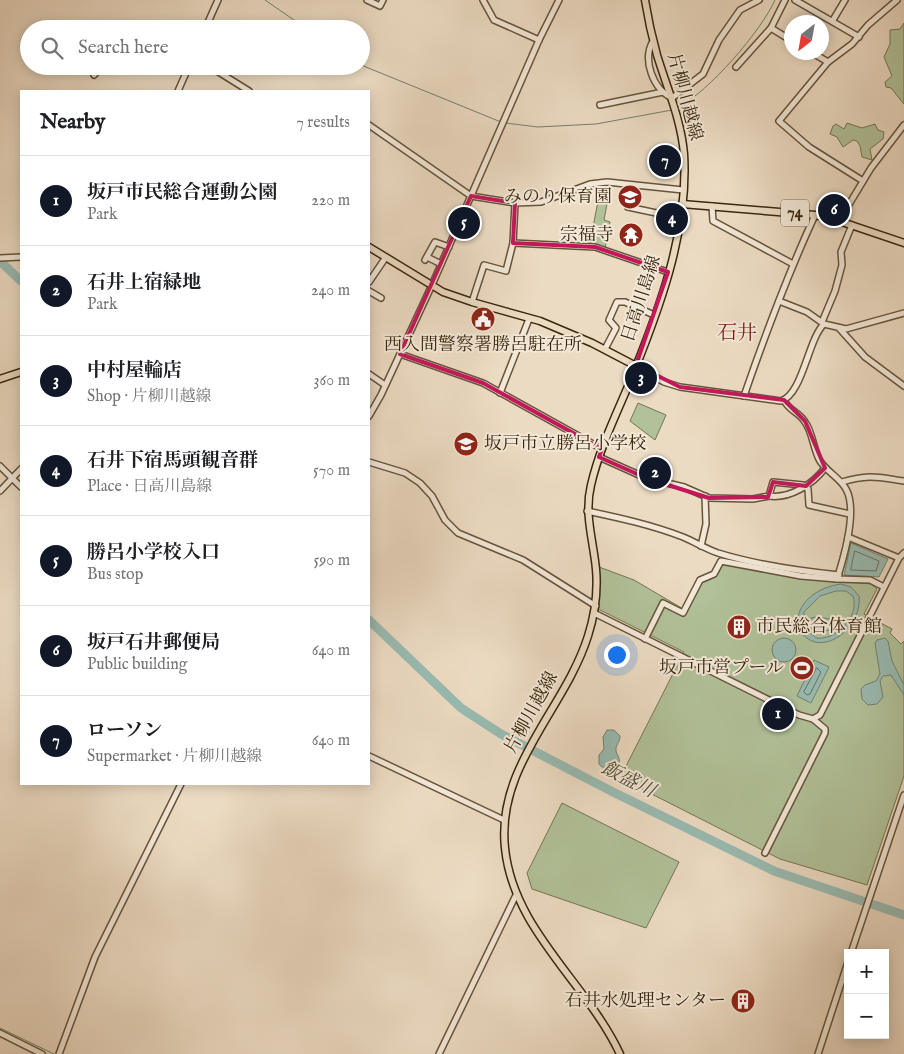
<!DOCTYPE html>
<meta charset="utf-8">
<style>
body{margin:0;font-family:"IM FELL English","Noto Serif JP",serif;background:#f2f2f2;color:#202124}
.controls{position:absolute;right:15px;bottom:15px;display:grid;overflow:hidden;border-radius:0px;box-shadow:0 2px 12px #0003}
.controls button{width:45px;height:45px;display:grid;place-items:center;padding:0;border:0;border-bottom:1px solid #e0e0e0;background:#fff;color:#202124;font:25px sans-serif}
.compass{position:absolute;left:784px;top:15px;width:45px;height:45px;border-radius:50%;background:#fff;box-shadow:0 2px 12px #0003;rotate:211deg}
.you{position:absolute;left:616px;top:654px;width:18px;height:18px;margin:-12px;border:4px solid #fff;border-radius:50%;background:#1a73e8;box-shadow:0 0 0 8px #1a73e833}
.badge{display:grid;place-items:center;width:32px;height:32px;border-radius:50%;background:#111827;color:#fff;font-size:16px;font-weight:700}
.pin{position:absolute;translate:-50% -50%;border:2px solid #fff;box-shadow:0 1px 5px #0006}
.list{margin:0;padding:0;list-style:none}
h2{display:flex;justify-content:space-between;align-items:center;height:65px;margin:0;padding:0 20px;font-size:21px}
h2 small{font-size:16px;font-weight:400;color:#757577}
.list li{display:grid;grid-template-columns:32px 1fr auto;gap:15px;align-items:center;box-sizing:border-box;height:90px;padding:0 20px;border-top:1px solid #e0e0e0}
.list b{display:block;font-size:19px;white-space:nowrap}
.list p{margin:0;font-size:16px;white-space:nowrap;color:#757577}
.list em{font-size:16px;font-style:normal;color:#757577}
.icon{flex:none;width:28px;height:28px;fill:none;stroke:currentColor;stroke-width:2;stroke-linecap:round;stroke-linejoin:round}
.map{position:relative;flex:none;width:904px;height:1054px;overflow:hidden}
.search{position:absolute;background:#fff;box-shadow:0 2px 12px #0003;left:20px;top:20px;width:350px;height:55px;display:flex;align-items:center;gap:12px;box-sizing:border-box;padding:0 18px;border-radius:28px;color:#757577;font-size:19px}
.panel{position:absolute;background:#fff;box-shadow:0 2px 12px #0003;left:20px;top:90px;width:350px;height:695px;border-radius:0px}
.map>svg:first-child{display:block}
</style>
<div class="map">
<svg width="904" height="1054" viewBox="0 0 904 1054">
<rect width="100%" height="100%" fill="#ecdbc3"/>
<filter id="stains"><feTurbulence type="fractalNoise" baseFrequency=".004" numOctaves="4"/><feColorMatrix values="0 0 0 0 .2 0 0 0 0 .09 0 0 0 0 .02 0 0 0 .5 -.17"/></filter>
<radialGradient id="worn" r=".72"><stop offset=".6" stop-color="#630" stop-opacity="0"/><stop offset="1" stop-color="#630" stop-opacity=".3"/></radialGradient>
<g fill="#b1c199" stroke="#757453">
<path d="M904,23V104L891,88L886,87L885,82L892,76L884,57L890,44V30L900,29Z"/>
<path d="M847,123L862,128L875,124L878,130L884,132L883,139L870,149L872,160L862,157L860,146L857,141L853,140L843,147L837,137L830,134L833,126L836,124L844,129Z"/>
<path d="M598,201L607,204L604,220L610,222L605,248L590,243Z"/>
<path d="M638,403L666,415L655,440L630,421Z"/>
<path d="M722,562L803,578L871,584L877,589L864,614L892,629L890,633L901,644L904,641V776L867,885L780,859L620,778L684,652L598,609L599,567L634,580L685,610L701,581L715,575Z"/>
<path d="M562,803L679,862L646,928L532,889L527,873Z"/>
</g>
<g fill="#99bbb2" stroke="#738070" fill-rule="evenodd">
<path d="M851,543L888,559L879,577L844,575Z"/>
<path d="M841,584L851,587L859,596C863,628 819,663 798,628C794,603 818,587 841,584ZM836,591H846L853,596C860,616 836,641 816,638L804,627V612L820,596Z"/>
<path d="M817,617L831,619V630L824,631L811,629V618Z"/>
<path d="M885,638L888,641L892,661L904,685V695L891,675L883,676L880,681L883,697L877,704L868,705L862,699L861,689L865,685L876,681L880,674L875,643L877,640Z"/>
<circle cx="784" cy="650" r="12"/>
<path d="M814,660L829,667L811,703L797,696Z"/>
<path d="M607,730H614L620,736C620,742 617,743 616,748C615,754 621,757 619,764C615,775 604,770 599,764V755L604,749L603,737Z"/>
</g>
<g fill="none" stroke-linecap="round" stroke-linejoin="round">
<g stroke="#697160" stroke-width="1">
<path d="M855,551L879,561L876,571L851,570Z"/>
<path d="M817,668L821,672L810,694L807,695L804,692Z"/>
</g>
<g stroke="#738070" stroke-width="1">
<path d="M265,0L307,29"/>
<path d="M361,65L501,122"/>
<path d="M678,107C708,93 762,30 775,0"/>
<path d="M505,123L538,127L596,124L672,110"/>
<path d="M0,1028L54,1054"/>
</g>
<g stroke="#99bbb2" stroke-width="9">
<path d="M0,261L21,281"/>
<path d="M369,620L461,708L501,734L613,792L774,871L904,915"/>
</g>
<defs>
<g id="minor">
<path d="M367,0L380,6L383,0"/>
<path d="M483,0L494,20L539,40"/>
<path d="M795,0L859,37"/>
<path d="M833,20L845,0"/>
<path d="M771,28L792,41"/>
<path d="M205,29L218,0"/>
<path d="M653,41C642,60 653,89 672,98L703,74L719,40L740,10L759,0"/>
<path d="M811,52L828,62"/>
<path d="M209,66L249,91"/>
<path d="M736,67L771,28L785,0"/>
<path d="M94,75L102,66"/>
<path d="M178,91L189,66"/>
<path d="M600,105L663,92"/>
<path d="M369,125L471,196L515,203L541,202L590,184L607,182L683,190"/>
<path d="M863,181L809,147L779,121L828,62L852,44L868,25L897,0"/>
<path d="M515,203L513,243L595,247L668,272"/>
<path d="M712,206L713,221L793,264"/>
<path d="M628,207L680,218"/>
<path d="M839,221L871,168L904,125"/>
<path d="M427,257L441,264"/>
<path d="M0,258L21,257"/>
<path d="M425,260L435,242L449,247"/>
<path d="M369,282L386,257"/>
<path d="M369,291L381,298"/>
<path d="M779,301L807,312L824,324L846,329L904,313"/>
<path d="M472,302L484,265L506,271L513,243"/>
<path d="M822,322L835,291L842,265L841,252L852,225"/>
<path d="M839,328L865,357L904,386"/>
<path d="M605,349L616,328L609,320L617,302H625L654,315"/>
<path d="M400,354L483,383L602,449"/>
<path d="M636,366L664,382L680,387L781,401C803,394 808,339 824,324"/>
<path d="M369,374L385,385"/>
<path d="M500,393L529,319"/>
<path d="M744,396C765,335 788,274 815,215"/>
<path d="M784,400C788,410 800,413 805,422C813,433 813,449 820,461C827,472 840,478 846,489C858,510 844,557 837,579L870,580L884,587"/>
<path d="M369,416L381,395L432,285L539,40L559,0"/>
<path d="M599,457L646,478L684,487L709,498L753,499L769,496L773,482L803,485L808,489L809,505L850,514"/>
<path d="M369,462L405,473L420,483L432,496L445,520L458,533L523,560L596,606"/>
<path d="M0,466L21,487"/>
<path d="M842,482C870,474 876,477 904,481"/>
<path d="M0,491L21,469"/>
<path d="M769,496C790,499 813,484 825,468"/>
<path d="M587,511C620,518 652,525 683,537C695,542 706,549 718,553C757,565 799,571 839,575"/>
<path d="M848,537L899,558"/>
<path d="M701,546L706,524L705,496"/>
<path d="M594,613L799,715L813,719L820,715L899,558L904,553"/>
<path d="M645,639L663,603L683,613L700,580L714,574L721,561L801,576L837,579"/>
<path d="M369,756L504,820"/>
<path d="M765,853L825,733V729L813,719"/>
<path d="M851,953L904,795"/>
<path d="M0,1033L42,1054"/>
<path d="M59,1054L95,957L181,784"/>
<path d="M439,1054L516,895"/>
<path d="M818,1054L848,962"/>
</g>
<g id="major">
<path d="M682,204L815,215L839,221L904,243"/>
<path d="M369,247L443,292L472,302L540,321L592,343L636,366"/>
<path d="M0,379L21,372"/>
<path d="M620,1054C587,983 513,930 505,848C496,766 565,709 588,636C595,614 598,592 596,569C593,539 584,514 591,485C599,450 615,417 629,384C658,313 689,232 684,154C681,119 667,88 657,55C652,37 648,19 645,0"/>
</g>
</defs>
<use href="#minor" stroke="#66543a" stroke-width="8"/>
<use href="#major" stroke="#39270d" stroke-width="9"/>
<use href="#minor" stroke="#f3e8d8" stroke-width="5"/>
<use href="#major" stroke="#ecdbc3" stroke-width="6"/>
</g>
<path fill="none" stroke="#c2185b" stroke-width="4" stroke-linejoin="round" d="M471,196L515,203L513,243L595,247L668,272L636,365L680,387L784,400L805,421L825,468L806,486L773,482L768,497L709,498L646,478L599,457L602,449L483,383L400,354Z"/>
<defs>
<symbol id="school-disc" viewBox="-11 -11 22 22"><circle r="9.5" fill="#8f2418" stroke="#f3e8d8"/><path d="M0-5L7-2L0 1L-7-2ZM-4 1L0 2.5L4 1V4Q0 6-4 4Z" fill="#fff"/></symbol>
<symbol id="temple-disc" viewBox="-11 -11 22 22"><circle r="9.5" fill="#8f2418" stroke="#f3e8d8"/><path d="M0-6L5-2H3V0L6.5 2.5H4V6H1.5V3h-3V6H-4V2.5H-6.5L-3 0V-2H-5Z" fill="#fff"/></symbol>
<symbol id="civic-disc" viewBox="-11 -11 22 22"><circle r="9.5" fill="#8f2418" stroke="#f3e8d8"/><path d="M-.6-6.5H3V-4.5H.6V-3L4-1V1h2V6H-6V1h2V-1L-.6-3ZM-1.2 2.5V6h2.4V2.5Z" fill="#fff"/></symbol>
<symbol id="building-disc" viewBox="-11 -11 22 22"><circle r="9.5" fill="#8f2418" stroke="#f3e8d8"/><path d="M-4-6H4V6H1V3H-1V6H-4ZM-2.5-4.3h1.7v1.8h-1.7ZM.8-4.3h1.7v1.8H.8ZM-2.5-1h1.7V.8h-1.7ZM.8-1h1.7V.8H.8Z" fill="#fff"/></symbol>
<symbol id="stadium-disc" viewBox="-11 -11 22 22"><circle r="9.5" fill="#8f2418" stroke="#f3e8d8"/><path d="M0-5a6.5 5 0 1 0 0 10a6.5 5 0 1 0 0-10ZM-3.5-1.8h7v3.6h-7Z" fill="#fff"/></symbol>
</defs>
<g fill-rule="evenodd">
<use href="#school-disc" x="616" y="183" width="28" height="28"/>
<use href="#temple-disc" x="617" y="221" width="28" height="28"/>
<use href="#civic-disc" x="469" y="305" width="28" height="28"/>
<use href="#school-disc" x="452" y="430" width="28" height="28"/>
<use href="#building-disc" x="725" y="613" width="28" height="28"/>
<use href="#stadium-disc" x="788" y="654" width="28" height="28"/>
<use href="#building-disc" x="729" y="987" width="28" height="28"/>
</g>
<g text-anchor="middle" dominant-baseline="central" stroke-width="4" stroke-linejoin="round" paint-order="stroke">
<rect fill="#f3e8d8" stroke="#71614a" stroke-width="1" x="781" y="199.5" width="28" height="27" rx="4"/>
<g font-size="16" font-weight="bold" fill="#39270d">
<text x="795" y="213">74</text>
</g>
<g font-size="18" fill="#39270d" stroke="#f3e8d8">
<text transform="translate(684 97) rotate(75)">片柳川越線</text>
<text transform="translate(642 299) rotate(-72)">日高川島線</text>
<text transform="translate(532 713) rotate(-61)">片柳川越線</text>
</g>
<g font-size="18" fill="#39270d" stroke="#f3e8d8" text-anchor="end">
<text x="612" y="197">みのり保育園</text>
<text x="614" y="235">宗福寺</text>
<text x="483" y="345" text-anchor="middle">西入間警察署勝呂駐在所</text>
<text x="484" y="444" text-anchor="start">坂戸市立勝呂小学校</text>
<text x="756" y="627" text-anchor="start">市民総合体育館</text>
<text x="784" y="668">坂戸市営プール</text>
<text x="726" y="1001">石井水処理センター</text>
</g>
<g font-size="19" font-style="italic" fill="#514c36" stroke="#f3e8d8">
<text transform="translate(628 780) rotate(27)">飯盛川</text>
</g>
<g font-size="20" fill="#7a1f14" stroke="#f3e8d8">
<text x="737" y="333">石井</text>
</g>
</g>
<rect width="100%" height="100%" filter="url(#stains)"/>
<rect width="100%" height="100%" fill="url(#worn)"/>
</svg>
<div class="controls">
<button>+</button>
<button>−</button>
</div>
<svg class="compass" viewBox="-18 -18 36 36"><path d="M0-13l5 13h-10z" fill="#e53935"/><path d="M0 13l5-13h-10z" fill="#757577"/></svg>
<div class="you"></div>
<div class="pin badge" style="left:778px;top:714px">1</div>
<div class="pin badge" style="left:655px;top:473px">2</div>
<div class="pin badge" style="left:641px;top:378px">3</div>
<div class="pin badge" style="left:672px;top:219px">4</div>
<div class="pin badge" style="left:464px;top:223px">5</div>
<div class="pin badge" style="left:834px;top:210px">6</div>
<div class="pin badge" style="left:665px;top:161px">7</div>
<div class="search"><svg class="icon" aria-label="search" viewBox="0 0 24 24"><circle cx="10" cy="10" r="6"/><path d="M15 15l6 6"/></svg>Search here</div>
<section class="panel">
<h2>Nearby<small>7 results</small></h2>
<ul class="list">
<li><span class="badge">1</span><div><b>坂戸市民総合運動公園</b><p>Park</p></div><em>220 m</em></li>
<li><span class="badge">2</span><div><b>石井上宿緑地</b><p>Park</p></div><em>240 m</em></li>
<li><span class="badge">3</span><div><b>中村屋輪店</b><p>Shop · 片柳川越線</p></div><em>360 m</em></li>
<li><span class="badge">4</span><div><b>石井下宿馬頭観音群</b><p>Place · 日高川島線</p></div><em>570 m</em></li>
<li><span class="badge">5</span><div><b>勝呂小学校入口</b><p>Bus stop</p></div><em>590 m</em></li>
<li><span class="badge">6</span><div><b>坂戸石井郵便局</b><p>Public building</p></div><em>640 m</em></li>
<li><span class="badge">7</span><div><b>ローソン</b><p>Supermarket · 片柳川越線</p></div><em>640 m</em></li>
</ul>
</section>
</div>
